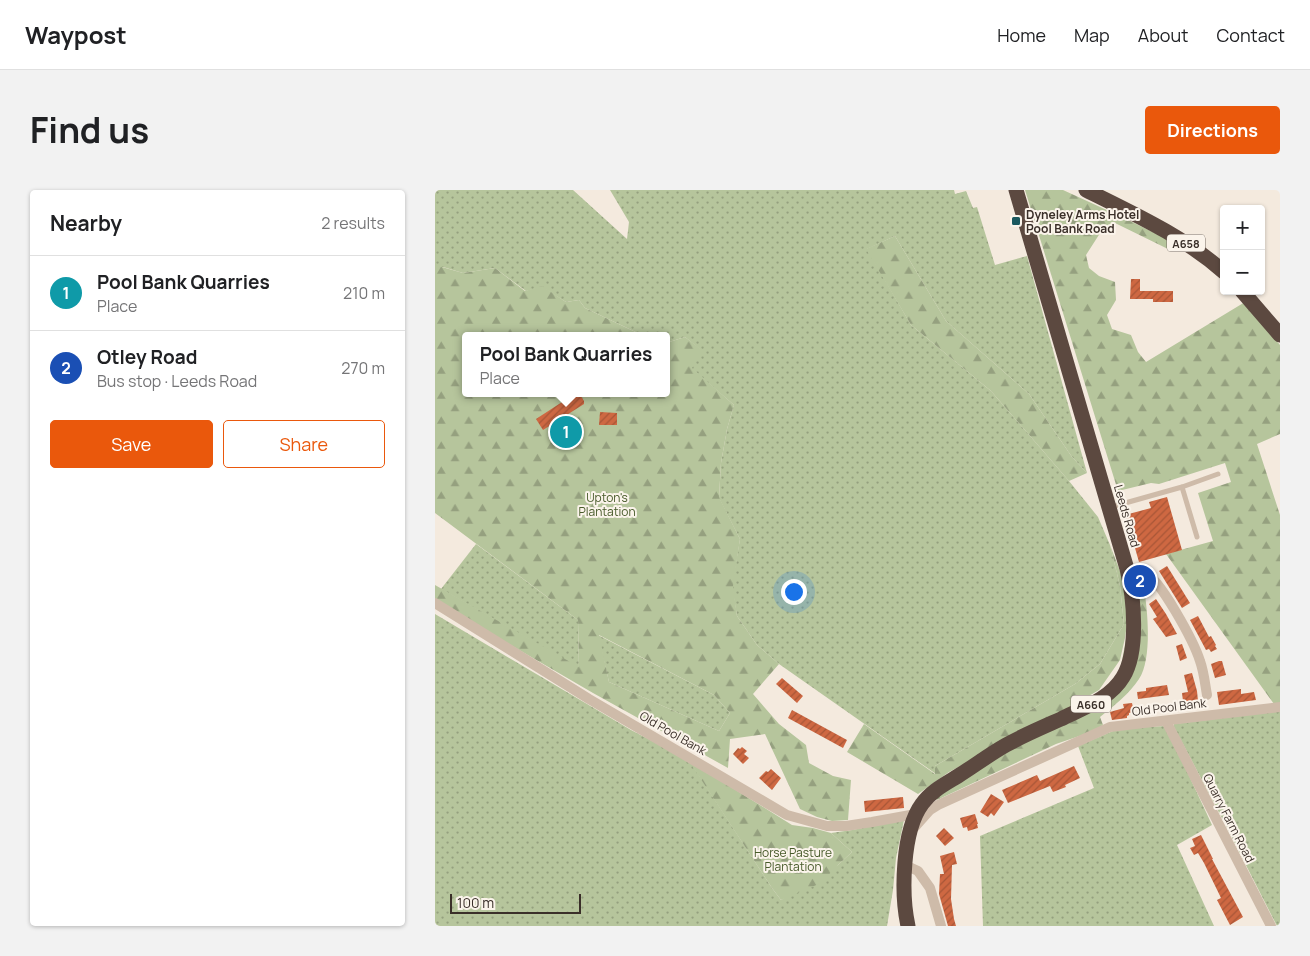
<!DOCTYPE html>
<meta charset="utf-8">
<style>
body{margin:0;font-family:Manrope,sans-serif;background:#f2f2f2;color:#202124}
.controls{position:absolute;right:15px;top:15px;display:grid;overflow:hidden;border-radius:5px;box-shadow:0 1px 4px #0004}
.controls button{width:45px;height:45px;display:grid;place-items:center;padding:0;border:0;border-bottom:1px solid #e0e0e0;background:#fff;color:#202124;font:25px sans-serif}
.scale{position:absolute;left:15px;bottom:12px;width:131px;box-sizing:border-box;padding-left:5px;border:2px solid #3a2f29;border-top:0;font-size:14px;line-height:18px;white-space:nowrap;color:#3a2f29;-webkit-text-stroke:4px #fbf4eb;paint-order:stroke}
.you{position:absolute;left:358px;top:401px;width:18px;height:18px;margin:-12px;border:4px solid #fff;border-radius:50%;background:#1a73e8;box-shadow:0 0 0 8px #1a73e833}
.badge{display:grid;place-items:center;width:32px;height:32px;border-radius:50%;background:#ea580c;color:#fff;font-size:16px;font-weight:700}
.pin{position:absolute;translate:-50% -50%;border:2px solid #fff;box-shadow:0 1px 5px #0006}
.popup{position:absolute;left:27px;top:142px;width:208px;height:65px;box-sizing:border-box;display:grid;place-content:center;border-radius:5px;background:#fff;filter:drop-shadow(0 1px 4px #0005);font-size:16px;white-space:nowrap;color:#757577}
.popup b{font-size:19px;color:#202124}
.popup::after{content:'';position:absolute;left:50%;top:100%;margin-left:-10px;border:10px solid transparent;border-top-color:#fff}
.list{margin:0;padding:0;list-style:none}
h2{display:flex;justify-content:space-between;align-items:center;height:65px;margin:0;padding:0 20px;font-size:21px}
h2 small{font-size:16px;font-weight:400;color:#757577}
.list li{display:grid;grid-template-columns:32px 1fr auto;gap:15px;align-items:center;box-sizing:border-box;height:75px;padding:0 20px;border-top:1px solid #e0e0e0}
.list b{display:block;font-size:19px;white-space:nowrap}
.list p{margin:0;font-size:16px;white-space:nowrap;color:#757577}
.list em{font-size:16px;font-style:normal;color:#757577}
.actions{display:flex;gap:10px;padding:15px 20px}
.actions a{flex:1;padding:11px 0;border:1px solid #ea580c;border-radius:5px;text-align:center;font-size:18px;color:#ea580c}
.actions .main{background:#ea580c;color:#fff}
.map{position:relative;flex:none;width:845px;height:736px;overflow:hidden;border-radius:5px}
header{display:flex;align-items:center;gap:30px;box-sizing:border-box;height:70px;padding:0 25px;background:#fff;border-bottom:1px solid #e0e0e0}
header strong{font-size:24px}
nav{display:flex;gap:28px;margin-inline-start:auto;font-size:18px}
.intro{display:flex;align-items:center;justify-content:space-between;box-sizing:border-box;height:120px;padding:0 30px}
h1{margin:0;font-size:35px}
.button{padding:12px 22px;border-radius:5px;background:#ea580c;color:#fff;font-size:18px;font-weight:700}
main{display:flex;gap:30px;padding:0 30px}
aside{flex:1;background:#fff;border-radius:5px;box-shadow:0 1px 4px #0004}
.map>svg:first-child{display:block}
</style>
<header>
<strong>Waypost</strong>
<nav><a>Home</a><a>Map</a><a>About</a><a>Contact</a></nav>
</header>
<div class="intro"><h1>Find us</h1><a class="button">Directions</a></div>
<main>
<aside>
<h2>Nearby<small>2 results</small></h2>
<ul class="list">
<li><span class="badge" style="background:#0f9aa8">1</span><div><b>Pool Bank Quarries</b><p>Place</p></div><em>210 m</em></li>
<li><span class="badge" style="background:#1a4fb4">2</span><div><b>Otley Road</b><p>Bus stop · Leeds Road</p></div><em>270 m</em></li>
</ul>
<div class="actions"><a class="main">Save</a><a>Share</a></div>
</aside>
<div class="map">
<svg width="845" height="736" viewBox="0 0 845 736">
<defs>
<pattern id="grass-dots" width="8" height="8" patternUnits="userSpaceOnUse" patternTransform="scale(1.25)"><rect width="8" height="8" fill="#b6c59c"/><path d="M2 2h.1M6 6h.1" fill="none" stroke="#95a07f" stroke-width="1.8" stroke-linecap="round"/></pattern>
<pattern id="forest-firs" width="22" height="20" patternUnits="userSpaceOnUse" patternTransform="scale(1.25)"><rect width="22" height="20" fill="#b6c59c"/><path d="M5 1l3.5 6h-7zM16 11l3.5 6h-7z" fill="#95a07f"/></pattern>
<pattern id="building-hatch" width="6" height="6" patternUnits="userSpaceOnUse" patternTransform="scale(1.25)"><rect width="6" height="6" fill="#ce6842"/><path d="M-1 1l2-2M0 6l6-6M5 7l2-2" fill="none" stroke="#a85637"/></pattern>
</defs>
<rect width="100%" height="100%" fill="#f4eade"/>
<g fill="url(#grass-dots)">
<path d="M0,0H138L192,49L194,32L175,0H519L520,4L531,1L538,18L542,17L560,75L592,66L652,283L637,267L594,204L511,131L460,46L432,59L476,135L556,201L634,291L663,327L675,355L685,396L689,434L665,474L640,494L500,576L501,584L344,474L322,455L302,426L297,396L305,349L284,308L286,273L292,239L299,215L256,178L266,160L250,147L231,153V146H209L150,118L144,110L131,112L107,97L91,101L60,78L28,83L8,77H0Z"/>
<path d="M41,354L143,430L144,478L6,399Z"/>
<path d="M0,424L196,540L254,570L337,698L346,710L403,675L417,662L396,643L417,640L469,630L461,668L458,700L452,736H0Z"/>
<path d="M163,445L279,505L295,523L284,541L174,492Z"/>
<path d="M845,521V736H842L789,632L739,537V534Z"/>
<path d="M731,536L777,635L742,655L779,736H548L545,646L659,598L643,556L685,538Z"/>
</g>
<g fill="url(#forest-firs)" fill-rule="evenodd">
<path d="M590,0H628L687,27L742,54L735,60L680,33L669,37L651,65L654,78L664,86L680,92L681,110L672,125L677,139L696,145L703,162L711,172L810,112L845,155V244L822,254L845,325V513L839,514L731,364L778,351L763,303L796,292L790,273L724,294L716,293L683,301Z"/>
<path d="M460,46L511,131L594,204L637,267L652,283L634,291L556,201L476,135L431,59Z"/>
<path d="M0,77H7L28,83L60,78L90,101L107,96L131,112L144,110L150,118L209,146H31V203H231V153L250,147L267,160L257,178L299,215L292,239L286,273L284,307L305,349L298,396L302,426L322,455L344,474L318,504L344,534L371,555L374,573L398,586L416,590L413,630L397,631L382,627L365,619L330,544L295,549L293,578L158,503L0,411V395L144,477L143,430L0,323ZM164,445L279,505L295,523L284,541L174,492Z"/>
<path d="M675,355L688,389L693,427L690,448L685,470L664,500L633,518L514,582L483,604L412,562L429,534L500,584V576L640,494L665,474L689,434L685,396Z"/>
<path d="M709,399C713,421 717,470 704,489C694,504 679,516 665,527L668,535L659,541L621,554L502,610L500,607L578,558L681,503L700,400Z"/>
<path d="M254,571L357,635L378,638L396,643L417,662L403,675L386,693L346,710L337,698Z"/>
</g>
<g fill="url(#building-hatch)">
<path d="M696,89H705V101H738V112H718V109H695Z"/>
<path d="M141,203H144L149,211V214L108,240L101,229Z"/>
<path d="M165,222L182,223V235H164Z"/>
<path d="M732,307L747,360L704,372L700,358L703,357L699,342L695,343L690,325L716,318L714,312Z"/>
<path d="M732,376L755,413L747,418L724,381Z"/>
<path d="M721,409L731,424L742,444L731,447L718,429L722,427L714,414Z"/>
<path d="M763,426L774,447L776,446L781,455L780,456L782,459L776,462L774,459L771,460L755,430Z"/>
<path d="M747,454L752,468L745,471L741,456Z"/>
<path d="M784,471H787L791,485L780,488L776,474Z"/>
<path d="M757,483L762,501L763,511L760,512L761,517L749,519L747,503L753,502L749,485Z"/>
<path d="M347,488L368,506L362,513L341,494Z"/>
<path d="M732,495L734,505L703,509L702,502L711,501V498Z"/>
<path d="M806,499V504L819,502L821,510L784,515L782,502Z"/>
<path d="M697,513L699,522L694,523V525L692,526V528L677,530L675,522L689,518L688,514Z"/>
<path d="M357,520L412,550L408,558L353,528Z"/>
<path d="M307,557L312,561L309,564L314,568L308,574L298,564L303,558L305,559Z"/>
<path d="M639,576L645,588L630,595L631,597L618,602L615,596L573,613L567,600L602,585L605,591Z"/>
<path d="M336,579L346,588L337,600L324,588L331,581L333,582Z"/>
<path d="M556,604L569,612L559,626L556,623L553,627L545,622Z"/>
<path d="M468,607L469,618L430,622L429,611Z"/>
<path d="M540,624L543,634H542L543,638L533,641L532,637L528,638L525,628Z"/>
<path d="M509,638L519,648L510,656L501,646Z"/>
<path d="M766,645L778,669H777L808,727L795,735L782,710L786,708L769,673L763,663L759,665L755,658L760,656L757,649Z"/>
<path d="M519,662L522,674L517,675L516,709L519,729L521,736H513L504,704L505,684H509L505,666Z"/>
</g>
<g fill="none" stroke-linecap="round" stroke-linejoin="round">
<g stroke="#cebba9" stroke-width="5">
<path d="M747,297L783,284"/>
<path d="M676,317L747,297L762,347"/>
</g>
<g stroke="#cebba9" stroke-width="10">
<path d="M692,379C697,379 703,379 708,381C725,388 759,452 765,471C769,482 770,494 772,505"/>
<path d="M0,413L154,509L352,625L392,636H411L437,632L481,624"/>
<path d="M731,531L836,736"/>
<path d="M479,638L495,620L503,615L675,537L845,517"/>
<path d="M470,675L483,681L495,698L506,736"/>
</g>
<g stroke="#5c4940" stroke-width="15">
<path d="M651,0C699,24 748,46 789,82"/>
<path d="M807,101L845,145"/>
<path d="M473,736C466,704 467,641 487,614C496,601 510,594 523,586C539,576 555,564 571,555C589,545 608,537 626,529C648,518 675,509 688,487C704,461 699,407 692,379L581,0"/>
</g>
</g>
<rect fill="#1b595f" stroke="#fbf4eb" stroke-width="2" x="576" y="26" width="10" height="10" rx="2.5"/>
<g text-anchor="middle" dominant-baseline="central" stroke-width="4" stroke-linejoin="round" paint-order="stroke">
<g fill="#fbf4eb" stroke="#746a63" stroke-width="1">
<rect x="732" y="44.5" width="38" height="17" rx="4"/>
<rect x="636" y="505.5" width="40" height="17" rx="4"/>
</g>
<g font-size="11" font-weight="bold" fill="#3a2f29">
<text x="751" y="53">A658</text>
<text x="656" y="514">A660</text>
</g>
<g font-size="12" font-weight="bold" fill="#3a2f29" stroke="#fbf4eb" text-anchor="start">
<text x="591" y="24">Dyneley Arms Hotel<tspan x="591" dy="14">Pool Bank Road</tspan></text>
</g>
<g font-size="12" fill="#485b2b" stroke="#fbf4eb">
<text x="172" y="307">Upton's<tspan x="172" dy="14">Plantation</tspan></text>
<text x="358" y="662">Horse Pasture<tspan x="358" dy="14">Plantation</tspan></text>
</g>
<g font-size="12" fill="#3a2f29" stroke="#fbf4eb">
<text transform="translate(692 326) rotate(74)">Leeds Road</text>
<text transform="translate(734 517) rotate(-7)">Old Pool Bank</text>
<text transform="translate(238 543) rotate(30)">Old Pool Bank</text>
<text transform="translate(794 628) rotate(63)">Quarry Farm Road</text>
</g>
</g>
</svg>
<div class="controls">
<button>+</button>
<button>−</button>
</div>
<div class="scale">100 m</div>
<div class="you"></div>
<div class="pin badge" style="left:131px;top:242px;background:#0f9aa8">1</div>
<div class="popup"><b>Pool Bank Quarries</b>Place</div>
<div class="pin badge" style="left:705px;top:391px;background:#1a4fb4">2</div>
</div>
</main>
